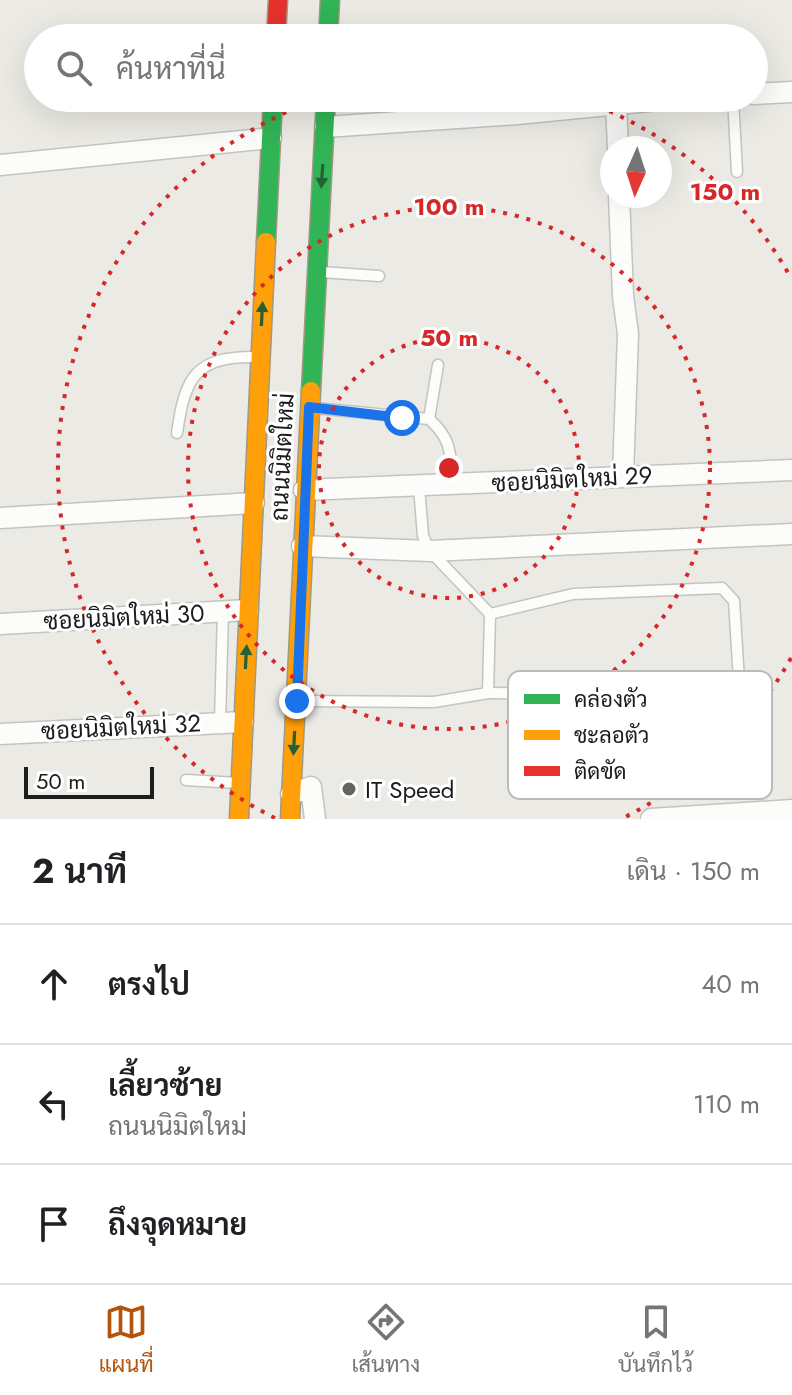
<!DOCTYPE html>
<html lang="th">
<meta charset="utf-8">
<style>
body{margin:0;font-family:Jost,Sarabun,sans-serif;background:#f6f6f6;color:#202124}
.compass{position:absolute;left:600px;top:136px;width:72px;height:72px;border-radius:50%;background:#fff;box-shadow:0 8px 32px #0002;rotate:183deg}
.scale{position:absolute;left:24px;bottom:20px;width:130px;box-sizing:border-box;padding-left:8px;border:4px solid #1c1c1c;border-top:0;font-size:22px;line-height:28px;white-space:nowrap;color:#1c1c1c;-webkit-text-stroke:6px #fff;paint-order:stroke}
.stop{position:absolute;width:24px;height:24px;margin:-18px;border:6px solid #1a73e8;border-radius:50%;background:#fff}
.stop.end{background:#1a73e8;border-color:#fff;box-shadow:0 2px 8px #0008}
.list{margin:0;padding:0;list-style:none}
h2{display:flex;justify-content:space-between;align-items:center;height:104px;margin:0;padding:0 32px;font-size:34px}
h2 small{font-size:26px;font-weight:400;color:#757577}
.list li{display:grid;grid-template-columns:52px 1fr auto;gap:24px;align-items:center;box-sizing:border-box;height:120px;padding:0 32px;border-top:2px solid #e0e0e0}
.list b{display:block;font-size:30px;white-space:nowrap}
.list p{margin:0;font-size:26px;white-space:nowrap;color:#757577}
.list em{font-size:26px;font-style:normal;color:#757577}
.icon{flex:none;width:44px;height:44px;fill:none;stroke:currentColor;stroke-width:2;stroke-linecap:round;stroke-linejoin:round}
.map{position:relative;flex:none;width:792px;height:819px;overflow:hidden}
.search{position:absolute;background:#fff;box-shadow:0 8px 32px #0002;left:24px;right:24px;top:24px;height:88px;display:flex;align-items:center;gap:20px;box-sizing:border-box;padding:0 28px;border-radius:44px;color:#757577;font-size:30px}
.sheet{height:464px;background:#fff}
nav{display:flex;justify-content:space-around;align-items:center;box-sizing:border-box;height:112px;border-top:2px solid #e0e0e0;background:#fff;font-size:22px;color:#757577}
nav a{display:grid;justify-items:center;gap:4px}
nav .on{color:#b45309}
.map>svg:first-child{display:block}
</style>
<div class="map">
<svg width="792" height="819" viewBox="0 0 792 819">
<rect width="100%" height="100%" fill="#ebeae4"/>
<g fill="none" stroke-linecap="round" stroke-linejoin="round">
<defs>
<g id="lane">
<path d="M733,98L737,172"/>
<path d="M321,272L379,276"/>
<path d="M315,408L429,419L438,365"/>
<path d="M429,419C453,440 450,455 453,485"/>
<path d="M177,433C185,376 196,356 257,357"/>
<path d="M490,614L573,594L722,588L734,601L740,696"/>
<path d="M488,693L683,696"/>
<path d="M299,701L434,702L488,693L490,614L430,551L423,536L419,487"/>
<path d="M220,721L223,612"/>
<path d="M186,780L238,783"/>
</g>
<g id="street">
<path d="M754,94L792,92"/>
<path d="M616,102L618,148"/>
<path d="M325,127L517,114L679,98"/>
<path d="M0,165L271,138"/>
<path d="M619,196L623,296L628,334L623,475"/>
<path d="M304,490L792,470"/>
<path d="M0,518L254,503"/>
<path d="M302,546L430,551L792,534"/>
<path d="M0,624L248,610"/>
<path d="M0,734L243,722"/>
<path d="M291,794L311,787L315,819"/>
<path d="M651,819L792,810"/>
</g>
<g id="fast">
<path d="M328,38L330,0"/>
<path d="M266,242L273,98"/>
<path d="M311,391L326,98"/>
</g>
<g id="slow">
<path d="M239,819L266,242"/>
<path d="M290,819L311,391"/>
</g>
<path id="jam" d="M276,38L278,0"/>
</defs>
<use href="#lane" stroke="#c3c3c0" stroke-width="13"/>
<use href="#street" stroke="#c3c3c0" stroke-width="23"/>
<use href="#fast" stroke="#a19981" stroke-width="21"/>
<use href="#slow" stroke="#a19981" stroke-width="21"/>
<use href="#jam" stroke="#a19981" stroke-width="21"/>
<use href="#lane" stroke="#fcfcfb" stroke-width="10"/>
<use href="#street" stroke="#fcfcfb" stroke-width="20"/>
<use href="#fast" stroke="#30b455" stroke-width="18"/>
<use href="#slow" stroke="#ff9f0a" stroke-width="18"/>
<use href="#jam" stroke="#e5322d" stroke-width="18"/>
</g>
<defs><path id="oneway-solid" d="M-6-.8H1V-3.2L6.5 0L1 3.2V.8H-6Z" transform="scale(2)"/></defs>
<g fill="#256036">
<use href="#oneway-solid" transform="translate(322 176) rotate(94)"/>
<use href="#oneway-solid" transform="translate(262 314) rotate(-87)"/>
<use href="#oneway-solid" transform="translate(246 657) rotate(-87)"/>
<use href="#oneway-solid" transform="translate(294 743) rotate(93)"/>
</g>
<g fill="none" stroke-linecap="round" stroke-linejoin="round">
<path stroke="#1a73e8" stroke-width="10" d="M297,701L309,407L402,418"/>
</g>
<g fill="none" stroke="#d62828" stroke-width="4" stroke-dasharray="4 8">
<circle cx="449" cy="468" r="130"/>
<circle cx="449" cy="468" r="261"/>
<path d="M791 658A391 391 0 0 1 623 818M275 818A391 391 0 0 1 322 98M576 98A391 391 0 0 1 791 278"/>
</g>
<circle fill="#646462" stroke="#fff" stroke-width="3" cx="349" cy="789" r="8"/>
<g text-anchor="middle" dominant-baseline="central" stroke-width="6" stroke-linejoin="round" paint-order="stroke">
<g font-size="24" fill="#1c1c1c" stroke="#fff">
<text transform="translate(282 457) rotate(-87)">ถนนนิมิตใหม่</text>
<text transform="translate(572 479) rotate(-3)">ซอยนิมิตใหม่ 29</text>
<text transform="translate(124 617) rotate(-3)">ซอยนิมิตใหม่ 30</text>
<text transform="translate(121 727) rotate(-3)">ซอยนิมิตใหม่ 32</text>
</g>
<g font-size="24" fill="#1c1c1c" stroke="#fff" text-anchor="start">
<text x="365" y="789">IT Speed</text>
</g>
</g>
<rect x="508" y="671" width="264" height="128" rx="12" fill="#fff" stroke="#bbb" stroke-width="2"/>
<rect x="524" y="694" width="36" height="10" fill="#30b455"/>
<rect x="524" y="730" width="36" height="10" fill="#ff9f0a"/>
<rect x="524" y="766" width="36" height="10" fill="#e5322d"/>
<g font-size="22" fill="#1c1c1c">
<text x="574" y="707">คล่องตัว</text>
<text x="574" y="743">ชะลอตัว</text>
<text x="574" y="779">ติดขัด</text>
</g>
<circle cx="449" cy="468" r="12" fill="#d62828" stroke="#fff" stroke-width="4"/>
<g font-size="24" text-anchor="middle" font-weight="bold" fill="#d62828" stroke="#fff" stroke-width="6" stroke-linejoin="round" paint-order="stroke">
<text x="725" y="200">150 m</text>
<text x="449" y="215">100 m</text>
<text x="449" y="346">50 m</text>
</g>
</svg>
<svg class="compass" viewBox="-18 -18 36 36"><path d="M0-13l5 13h-10z" fill="#e53935"/><path d="M0 13l5-13h-10z" fill="#757577"/></svg>
<div class="scale">50 m</div>
<div class="stop" style="left:402px;top:418px"></div>
<div class="stop end" style="left:297px;top:701px"></div>
<div class="search"><svg class="icon" aria-label="search" viewBox="0 0 24 24"><circle cx="10" cy="10" r="6"/><path d="M15 15l6 6"/></svg>ค้นหาที่นี่</div>
</div>
<section class="sheet">
<h2>2 นาที<small>เดิน · 150 m</small></h2>
<ul class="list">
<li><svg class="icon" aria-label="ahead" viewBox="0 0 24 24"><path d="M12 20V5M6 11l6-6 6 6"/></svg><div><b>ตรงไป</b></div><em>40 m</em></li>
<li><svg class="icon" aria-label="left" viewBox="0 0 24 24"><path d="M17 20v-9H6M10 6l-5 5 5 5"/></svg><div><b>เลี้ยวซ้าย</b><p>ถนนนิมิตใหม่</p></div><em>110 m</em></li>
<li><svg class="icon" aria-label="arrive" viewBox="0 0 24 24"><path d="M6 21V4h12l-3 4 3 4H6"/></svg><div><b>ถึงจุดหมาย</b></div></li>
</ul>
</section>
<nav>
<a class="on"><svg class="icon" aria-label="map" viewBox="0 0 24 24"><path d="M3 6l6-2 6 2 6-2v14l-6 2-6-2-6 2zM9 4v14M15 6v14"/></svg>แผนที่</a>
<a><svg class="icon" aria-label="directions" viewBox="0 0 24 24"><path d="M12 3l9 9-9 9-9-9zM9 14v-3h6M13 9l2 2-2 2"/></svg>เส้นทาง</a>
<a><svg class="icon" aria-label="saved" viewBox="0 0 24 24"><path d="M7 4h10v16l-5-4-5 4z"/></svg>บันทึกไว้</a>
</nav>
